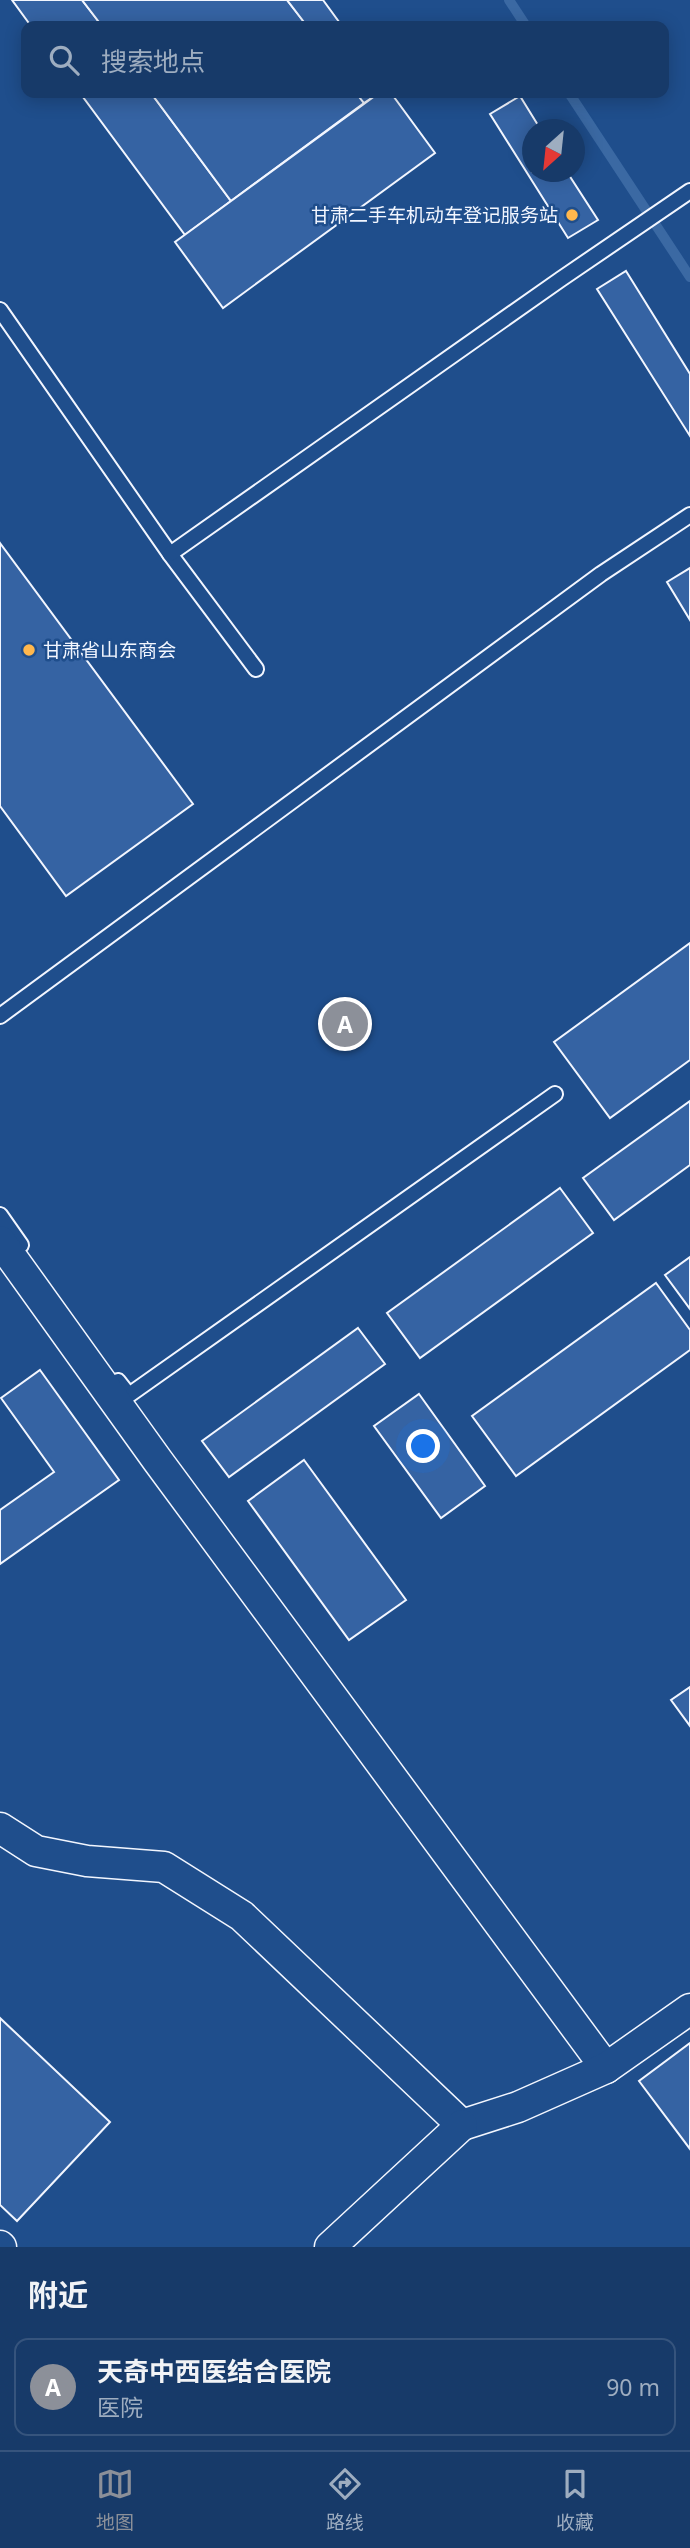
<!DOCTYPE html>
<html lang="zh">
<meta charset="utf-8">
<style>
body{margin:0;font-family:"Noto Sans","Noto Sans SC",sans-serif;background:#20416f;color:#f1f3f6}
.compass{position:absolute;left:522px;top:119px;width:63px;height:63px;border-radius:50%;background:#173a69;box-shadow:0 4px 18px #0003;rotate:207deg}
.you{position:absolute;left:424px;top:1447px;width:24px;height:24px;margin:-18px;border:5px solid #fff;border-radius:50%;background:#1a73e8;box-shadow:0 0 0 10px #1a73e833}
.badge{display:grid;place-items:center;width:46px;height:46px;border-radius:50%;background:#8c9099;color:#fff;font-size:23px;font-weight:700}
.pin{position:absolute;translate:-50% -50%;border:4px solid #fff;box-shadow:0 2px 7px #0006}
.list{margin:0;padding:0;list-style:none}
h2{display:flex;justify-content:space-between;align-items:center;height:91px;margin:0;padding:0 28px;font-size:30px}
h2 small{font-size:23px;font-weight:400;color:#9eadc0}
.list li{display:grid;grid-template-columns:46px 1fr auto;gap:21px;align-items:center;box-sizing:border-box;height:98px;margin:0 14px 14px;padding:0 14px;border:2px solid #36547d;border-radius:14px}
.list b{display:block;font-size:26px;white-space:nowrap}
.list p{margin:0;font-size:23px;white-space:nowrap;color:#9eadc0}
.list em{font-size:23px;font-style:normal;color:#9eadc0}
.icon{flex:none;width:38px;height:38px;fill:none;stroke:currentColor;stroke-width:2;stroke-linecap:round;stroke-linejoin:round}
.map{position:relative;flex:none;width:690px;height:2247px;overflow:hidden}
.search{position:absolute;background:#173a69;box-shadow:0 4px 18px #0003;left:21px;right:21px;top:21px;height:77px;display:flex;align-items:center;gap:18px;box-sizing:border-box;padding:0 24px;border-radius:14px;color:#9eadc0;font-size:26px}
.sheet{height:203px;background:#173a69}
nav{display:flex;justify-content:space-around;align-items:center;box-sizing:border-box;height:98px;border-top:2px solid #36547d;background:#173a69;font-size:19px;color:#9eadc0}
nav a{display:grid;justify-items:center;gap:4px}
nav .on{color:#8c9099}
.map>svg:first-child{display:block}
</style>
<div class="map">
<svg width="690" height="2247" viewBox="0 0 690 2247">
<rect width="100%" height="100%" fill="#1f4e8c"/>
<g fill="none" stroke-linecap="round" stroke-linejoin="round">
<g stroke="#3b69a3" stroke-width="10">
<path d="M509,0L526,26"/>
<path d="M569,93L690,277"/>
</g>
</g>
<g fill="#3563a3" stroke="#f2f6ff" stroke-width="2">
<path d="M12,0H82L102,26H31Z"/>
<path d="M82,0H287L307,26H102Z"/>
<path d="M287,0H323L342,26H307Z"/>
<path d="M80,93H151L231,201L185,235Z"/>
<path d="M151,93H356L364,103L231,201Z"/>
<path d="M356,93H379L364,103Z"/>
<path d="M379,93H391L435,153L223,308L175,242Z"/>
<path d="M520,96L541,130H532V172H567L598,220L568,238L490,114Z"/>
<path d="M626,271L690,374V436L597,289Z"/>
<path d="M0,543L193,804L66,896L0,806Z"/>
<path d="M690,568V620L667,582Z"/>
<path d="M690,943V1060L610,1118L554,1042Z"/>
<path d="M690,1101V1165L614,1220L583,1178Z"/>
<path d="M560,1188L593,1233L420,1358L387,1313Z"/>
<path d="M690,1257V1309L665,1275Z"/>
<path d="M656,1283L690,1330V1350L516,1476L472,1416Z"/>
<path d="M358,1328L385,1364L229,1477L202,1441Z"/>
<path d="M40,1370L119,1480L0,1564V1510L54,1472L1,1398Z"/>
<path d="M419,1394L485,1486L441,1518L374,1426Z"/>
<path d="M304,1460L406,1600L349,1640L248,1501Z"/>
<path d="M690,1687V1726L671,1700Z"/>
<path d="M0,2018L110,2122L17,2221L0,2205Z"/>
<path d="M690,2043V2149L639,2081Z"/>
</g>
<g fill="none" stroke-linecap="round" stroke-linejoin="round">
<defs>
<g id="lane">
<path d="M0,310L170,554L256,669"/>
<path d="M170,554L561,279L690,191"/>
<path d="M0,1016L601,574L690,515"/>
<path d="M0,1215L21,1245"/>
<path d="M118,1381L129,1395L555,1094"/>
</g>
<g id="street">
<path d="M0,1241L158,1461L606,2068"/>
<path d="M0,1828L36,1851L87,1861L164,1867L242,1916L462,2125L518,2107L606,2068L690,2009"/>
<path d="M0,2246L1,2247"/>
<path d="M330,2247L462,2125"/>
</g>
</defs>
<use href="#lane" stroke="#f2f6ff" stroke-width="18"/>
<use href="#street" stroke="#f2f6ff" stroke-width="33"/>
<use href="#lane" stroke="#1f4e8c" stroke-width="14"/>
<use href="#street" stroke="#1f4e8c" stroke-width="30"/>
</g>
<g fill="#ffb74d" stroke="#1f4e8c" stroke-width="2.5">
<circle cx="572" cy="215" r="7"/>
<circle cx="29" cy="650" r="7"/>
</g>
<g text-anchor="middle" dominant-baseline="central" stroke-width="5" stroke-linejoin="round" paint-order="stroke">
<g font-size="19" fill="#f2f6ff" stroke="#1f4e8c" text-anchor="end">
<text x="558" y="215">甘肃二手车机动车登记服务站</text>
<text x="43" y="650" text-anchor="start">甘肃省山东商会</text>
</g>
</g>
</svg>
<svg class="compass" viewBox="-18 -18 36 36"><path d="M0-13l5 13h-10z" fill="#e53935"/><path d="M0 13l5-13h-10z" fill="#9eadc0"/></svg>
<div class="you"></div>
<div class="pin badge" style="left:345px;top:1024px">A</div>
<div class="search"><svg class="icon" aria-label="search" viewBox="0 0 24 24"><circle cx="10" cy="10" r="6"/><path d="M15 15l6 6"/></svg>搜索地点</div>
</div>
<section class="sheet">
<h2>附近<small></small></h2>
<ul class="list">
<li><span class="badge">A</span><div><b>天奇中西医结合医院</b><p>医院</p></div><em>90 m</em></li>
</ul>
</section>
<nav>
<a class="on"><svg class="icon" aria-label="map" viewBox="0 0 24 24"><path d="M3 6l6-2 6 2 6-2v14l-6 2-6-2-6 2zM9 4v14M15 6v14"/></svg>地图</a>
<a><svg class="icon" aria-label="directions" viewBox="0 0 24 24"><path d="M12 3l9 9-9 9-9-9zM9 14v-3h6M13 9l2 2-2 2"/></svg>路线</a>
<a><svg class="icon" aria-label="saved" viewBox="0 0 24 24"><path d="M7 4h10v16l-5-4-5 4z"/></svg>收藏</a>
</nav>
